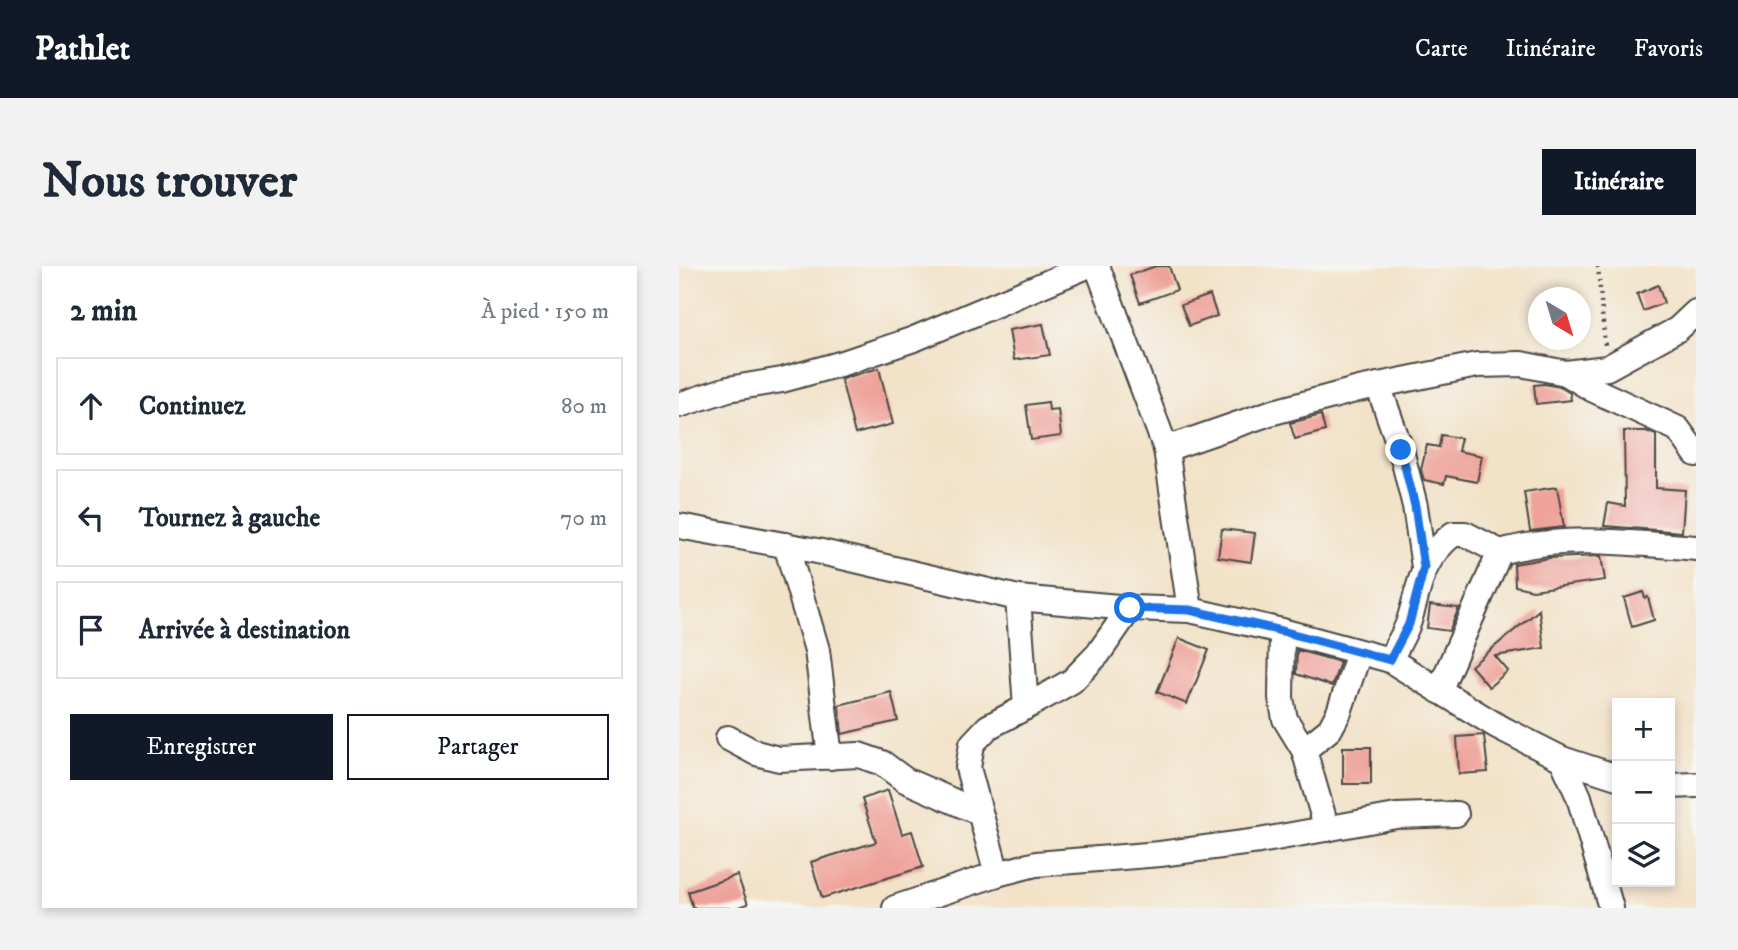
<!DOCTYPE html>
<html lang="fr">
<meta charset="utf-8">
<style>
body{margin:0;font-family:"IM FELL DW Pica",serif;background:#f2f2f3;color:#1f2937}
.controls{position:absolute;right:21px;bottom:21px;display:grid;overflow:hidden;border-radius:0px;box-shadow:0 4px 10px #0003}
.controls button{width:63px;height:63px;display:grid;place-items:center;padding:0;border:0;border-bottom:2px solid #e0e1e3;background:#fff;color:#1f2937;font:35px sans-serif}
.compass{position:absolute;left:849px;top:21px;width:63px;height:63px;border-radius:50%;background:#fff;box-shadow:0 4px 10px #0003;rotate:142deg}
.stop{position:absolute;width:21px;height:21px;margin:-16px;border:5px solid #1a73e8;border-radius:50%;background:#fff}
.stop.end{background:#1a73e8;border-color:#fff;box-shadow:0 2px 7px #0008}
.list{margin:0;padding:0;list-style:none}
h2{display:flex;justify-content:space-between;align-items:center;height:91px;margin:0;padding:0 28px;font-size:30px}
h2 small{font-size:23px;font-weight:400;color:#747a83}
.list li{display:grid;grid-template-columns:46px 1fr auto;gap:21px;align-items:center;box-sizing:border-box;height:98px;margin:0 14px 14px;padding:0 14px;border:2px solid #e0e1e3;border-radius:0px}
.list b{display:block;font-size:26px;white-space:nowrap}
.list em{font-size:23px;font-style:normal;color:#747a83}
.actions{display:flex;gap:14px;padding:21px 28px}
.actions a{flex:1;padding:16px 0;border:2px solid #111827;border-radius:0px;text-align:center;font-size:24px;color:#111827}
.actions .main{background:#111827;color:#fff}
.icon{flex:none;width:38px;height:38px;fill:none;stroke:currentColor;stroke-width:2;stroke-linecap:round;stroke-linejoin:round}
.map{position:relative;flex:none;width:1017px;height:642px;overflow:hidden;border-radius:0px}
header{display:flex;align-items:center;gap:42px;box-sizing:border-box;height:98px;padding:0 35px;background:#111827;color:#fff}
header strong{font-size:33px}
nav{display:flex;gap:38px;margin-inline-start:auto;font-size:24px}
.intro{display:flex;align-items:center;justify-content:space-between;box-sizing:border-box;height:168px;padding:0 42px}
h1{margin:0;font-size:49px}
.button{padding:18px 32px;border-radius:0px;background:#111827;color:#fff;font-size:24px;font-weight:700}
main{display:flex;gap:42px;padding:0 42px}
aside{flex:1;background:#fff;border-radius:0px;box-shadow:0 4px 10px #0003}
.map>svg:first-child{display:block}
</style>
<header>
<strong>Pathlet</strong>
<nav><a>Carte</a><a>Itinéraire</a><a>Favoris</a></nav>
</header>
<div class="intro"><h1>Nous trouver</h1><a class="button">Itinéraire</a></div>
<main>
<aside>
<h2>2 min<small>À pied · 150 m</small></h2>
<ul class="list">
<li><svg class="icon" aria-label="ahead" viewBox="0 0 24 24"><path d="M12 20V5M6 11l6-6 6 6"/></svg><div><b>Continuez</b></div><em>80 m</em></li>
<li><svg class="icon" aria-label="left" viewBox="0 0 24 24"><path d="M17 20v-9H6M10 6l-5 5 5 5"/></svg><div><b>Tournez à gauche</b></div><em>70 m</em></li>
<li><svg class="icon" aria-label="arrive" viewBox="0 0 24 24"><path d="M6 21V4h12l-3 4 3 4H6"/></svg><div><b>Arrivée à destination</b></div></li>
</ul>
<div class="actions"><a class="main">Enregistrer</a><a>Partager</a></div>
</aside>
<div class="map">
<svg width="1017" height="642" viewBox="0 0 1017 642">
<rect width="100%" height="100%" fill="#f6f6f2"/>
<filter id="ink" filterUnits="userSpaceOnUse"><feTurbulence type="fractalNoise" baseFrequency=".0143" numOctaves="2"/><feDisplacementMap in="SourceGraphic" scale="14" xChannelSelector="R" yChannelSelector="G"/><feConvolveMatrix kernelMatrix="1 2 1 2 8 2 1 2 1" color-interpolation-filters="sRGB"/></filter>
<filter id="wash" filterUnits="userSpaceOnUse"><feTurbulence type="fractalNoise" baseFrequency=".00686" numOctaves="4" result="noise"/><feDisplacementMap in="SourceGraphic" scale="28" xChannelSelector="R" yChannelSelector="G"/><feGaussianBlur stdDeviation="1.57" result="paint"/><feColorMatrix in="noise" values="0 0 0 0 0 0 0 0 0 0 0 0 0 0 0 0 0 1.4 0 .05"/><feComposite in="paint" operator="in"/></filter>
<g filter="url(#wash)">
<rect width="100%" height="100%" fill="#f2e2c8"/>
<g id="blocks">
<g fill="#eea29a">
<path d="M477,0H490L498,24L461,37L451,9Z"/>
<path d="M979,19L985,37L964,45L958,28Z"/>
<path d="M531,29L538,50L510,60L502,39Z"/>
<path d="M364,58L371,89L335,94L330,64Z"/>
<path d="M200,102L214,158L176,168L162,113Z"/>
<path d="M865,118L881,121L891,127L892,134L857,138L855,119Z"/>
<path d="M369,136L370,144L379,143L382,170L352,174L347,139Z"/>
<path d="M642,149L646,165L616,173L611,157Z"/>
<path d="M945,165H967L977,169V222L1006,224L1003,266L925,260L929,237L946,240Z"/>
<path d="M762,169L782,172L779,185L803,190L798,216L767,210L765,218L745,214L742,204L748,179L760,181Z"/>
<path d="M878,221L885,261L851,265L845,226Z"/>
<path d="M543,263L576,267L572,296L539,291Z"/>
<path d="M922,290L926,314L854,324L836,320L835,298L870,292Z"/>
<path d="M964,326L966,332L969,331L975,354L953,361L945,332Z"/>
<path d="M751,339L780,342L770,365L748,362Z"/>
<path d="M860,344L865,382L816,390L829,405L810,421L792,400Z"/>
<path d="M500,372L530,384L508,438L478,426Z"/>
<path d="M618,384L661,396L653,420L617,408Z"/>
<path d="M212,426L219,455L163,468L160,439Z"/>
<path d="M805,469L809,506L780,508L778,471Z"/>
<rect x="664" y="481" width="28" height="37"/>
<path d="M209,524L223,568L233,565L244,601L143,632L132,596L197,576L183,533Z"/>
<path d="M58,609L69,638L58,642H14L9,626Z"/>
</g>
</g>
</g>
<g filter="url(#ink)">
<use href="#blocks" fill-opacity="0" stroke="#494643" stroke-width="2"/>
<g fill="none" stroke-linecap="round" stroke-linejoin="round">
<defs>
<g id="minor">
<path d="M418,0L487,183"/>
<path d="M887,107L913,123L999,163L1017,188"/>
<path d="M699,119L722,184L736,240L745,301"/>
<path d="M0,139L49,123L103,114L164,97L235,73L408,0"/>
<path d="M0,260L138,285L339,332L451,342L511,344L603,365L711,394L818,460L883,493L938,511"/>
<path d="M107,279L138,384L151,491"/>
<path d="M511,344L487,183L591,147L680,123L798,99L842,98L887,107L928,102L999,63L1017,46"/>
<path d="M603,365L602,432L606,453L625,484L648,563"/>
<path d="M711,394C717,381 726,368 730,355C742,317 741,295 774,268H786L821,286"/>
<path d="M760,425L821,286C883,268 953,277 1017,282"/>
<path d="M347,441L393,415L419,388L451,342"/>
<path d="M49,472L77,487L100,493L180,489L203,497L226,514L301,547"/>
<path d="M625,484L651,463L660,446L680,387"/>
<path d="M883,493L900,531L932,642"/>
<path d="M991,520L1017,519"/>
<path d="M318,608L289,502L293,478L309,461L347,441L339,332"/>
<path d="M216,642L318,608L357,598L481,588L580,575L717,550L777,548"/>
</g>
</defs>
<use href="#minor" stroke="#494643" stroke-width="28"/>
<path stroke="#494643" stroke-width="4.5" stroke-dasharray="2 5" stroke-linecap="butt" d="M919,0L926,80"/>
<use href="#minor" stroke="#fff" stroke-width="24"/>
</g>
</g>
<g fill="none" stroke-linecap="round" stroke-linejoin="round" filter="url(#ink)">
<path stroke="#1a73e8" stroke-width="9" d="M451,342L511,344L603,365L711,394L730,358L745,301L736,240L722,184"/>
</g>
</svg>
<div class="controls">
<button>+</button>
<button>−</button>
<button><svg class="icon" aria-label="layers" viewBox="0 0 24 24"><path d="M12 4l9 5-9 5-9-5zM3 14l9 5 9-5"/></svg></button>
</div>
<svg class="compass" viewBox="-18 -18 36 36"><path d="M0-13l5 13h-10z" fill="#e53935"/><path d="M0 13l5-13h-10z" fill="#747a83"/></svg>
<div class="stop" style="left:451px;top:342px"></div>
<div class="stop end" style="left:722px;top:184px"></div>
</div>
</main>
